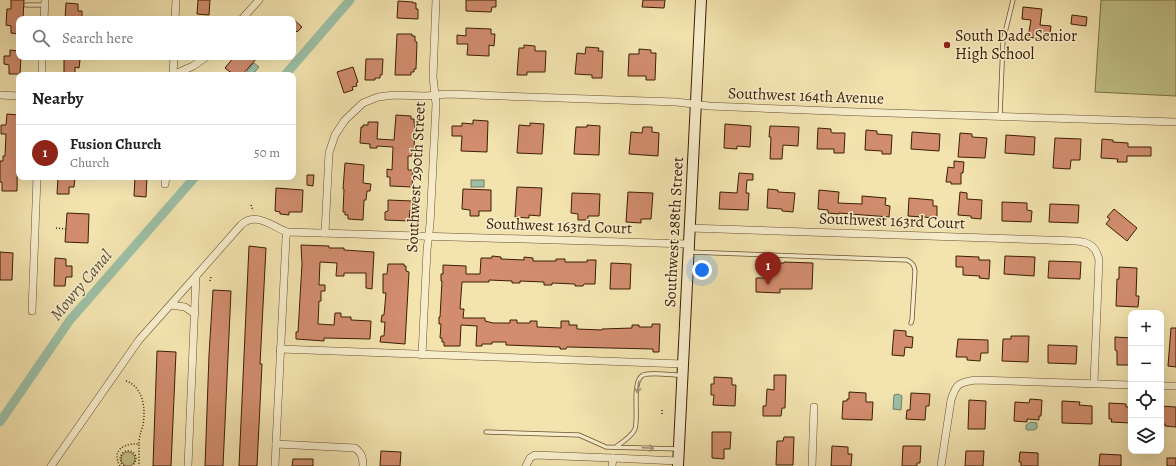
<!DOCTYPE html>
<meta charset="utf-8">
<style>
body{margin:0;font-family:Alegreya,serif;background:#f2f2f2;color:#222}
.controls{position:absolute;right:12px;bottom:12px;display:grid;overflow:hidden;border-radius:8px;box-shadow:0 4px 16px #0002}
.controls button{width:36px;height:36px;display:grid;place-items:center;padding:0;border:0;border-bottom:1px solid #e0e0e0;background:#fff;color:#222;font:20px sans-serif}
.you{position:absolute;left:702px;top:270px;width:14px;height:14px;margin:-10px;border:3px solid #fff;border-radius:50%;background:#1a73e8;box-shadow:0 0 0 6px #1a73e833}
.badge{display:grid;place-items:center;width:26px;height:26px;border-radius:50%;background:#8f2418;color:#fff;font-size:13px;font-weight:700}
.pin{position:absolute;translate:-50% -33px;filter:drop-shadow(0 1px 2px #0008)}
.pin::after{content:'';position:absolute;top:21px;width:14px;height:12px;background:inherit;clip-path:polygon(0 0,100% 0,50% 100%)}
.list{margin:0;padding:0;list-style:none}
h2{display:flex;justify-content:space-between;align-items:center;height:52px;margin:0;padding:0 16px;font-size:17px}
h2 small{font-size:13px;font-weight:400;color:#767676}
.list li{display:grid;grid-template-columns:26px 1fr auto;gap:12px;align-items:center;box-sizing:border-box;height:56px;padding:0 16px;border-top:1px solid #e0e0e0}
.list b{display:block;font-size:15px;white-space:nowrap}
.list p{margin:0;font-size:13px;white-space:nowrap;color:#767676}
.list em{font-size:13px;font-style:normal;color:#767676}
.icon{flex:none;width:22px;height:22px;fill:none;stroke:currentColor;stroke-width:2;stroke-linecap:round;stroke-linejoin:round}
.map{position:relative;flex:none;width:1176px;height:466px;overflow:hidden}
.search{position:absolute;background:#fff;box-shadow:0 4px 16px #0002;left:16px;top:16px;width:280px;height:44px;display:flex;align-items:center;gap:10px;box-sizing:border-box;padding:0 14px;border-radius:8px;color:#767676;font-size:15px}
.panel{position:absolute;background:#fff;box-shadow:0 4px 16px #0002;left:16px;top:72px;width:280px;height:108px;border-radius:8px}
.map>svg:first-child{display:block}
</style>
<div class="map">
<svg width="1176" height="466" viewBox="0 0 1176 466">
<rect width="100%" height="100%" fill="#f2e3af"/>
<filter id="stains"><feTurbulence type="fractalNoise" baseFrequency=".005" numOctaves="4"/><feColorMatrix values="0 0 0 0 .2 0 0 0 0 .09 0 0 0 0 .02 0 0 0 .5 -.17"/></filter>
<radialGradient id="worn" r=".72"><stop offset=".6" stop-color="#630" stop-opacity="0"/><stop offset="1" stop-color="#630" stop-opacity=".3"/></radialGradient>
<g fill="#c0c287" stroke="#7e7046">
<path d="M1101,0H1176V96L1095,92Z"/>
<circle cx="128" cy="459" r="7"/>
</g>
<g fill="#9cbfa5" stroke="#767f65">
<path d="M254,63L259,67L252,75L247,71Z"/>
<rect x="471" y="180" width="13" height="7"/>
<path d="M898,394L902,396L901,410L893,409L894,395Z"/>
<path d="M1031,422L1037,423V428L1034,430H1027L1026,429V425Z"/>
</g>
<g fill="none" stroke-linecap="round" stroke-linejoin="round">
<g stroke="#9cbfa5" stroke-width="9">
<path d="M285,75L350,0"/>
<path d="M0,422L70,320L195,177"/>
</g>
</g>
<g fill="#d18d6e" stroke="#3c1e04">
<path d="M11,0H24L23,19H19V34L11,33V26L6,25L7,9H11Z"/>
<path d="M198,0H210L209,15L197,14Z"/>
<path d="M466,0H496V7H492L491,12L466,11Z"/>
<path d="M643,0H665L664,8L642,7Z"/>
<path d="M398,1L413,2V3H416V9H418V19L397,18Z"/>
<path d="M66,3L78,4V11H82V19H65Z"/>
<path d="M1023,7L1042,9L1040,25L1051,26L1049,40L1028,37L1031,20L1022,19Z"/>
<path d="M1072,15L1087,17L1086,26L1071,24Z"/>
<path d="M293,19L302,27L297,32L293,28Z"/>
<path d="M466,28L491,29V34H495L494,46L489,45V56L467,55L468,44H457V35L466,36Z"/>
<path d="M397,34H412V36H415V41L417,42L416,69H414V72H411V75H395Z"/>
<path d="M524,45L535,46V51H546L545,72H527V75H517L519,48H524Z"/>
<path d="M586,47L599,48L598,51H603L602,78H592V75L575,74L577,53L585,54Z"/>
<path d="M639,49L651,50V53H656L655,80H646V76H628L629,54H639Z"/>
<path d="M10,50L19,51V57H21L20,74H9V65L4,64V56H10Z"/>
<path d="M64,57H75V59L80,60L79,68L75,67V75H64Z"/>
<path d="M234,57H258L242,75H234L225,68Z"/>
<path d="M366,59H383L382,75H380V78H375V80H365Z"/>
<path d="M353,67L358,82L356,83L357,86L352,87L353,90L344,93L337,72Z"/>
<path d="M7,114L18,115L17,191H2V182H0V161H3V156H5L6,134H1V125H6Z"/>
<path d="M396,115L411,116V119H414V123H415L414,151H412V156H408V170H413L412,187L390,186V177H387V169L392,170L393,147L377,146V148H370V144L360,143L361,127H363V125H368V122H378L377,139L394,140Z"/>
<path d="M473,120L488,121L487,152L461,151L462,136H452V126H462V123L473,124Z"/>
<path d="M530,123L544,124L542,154L517,153L519,125L530,126Z"/>
<path d="M725,124L751,126L750,147L737,146V149L724,148Z"/>
<path d="M587,125L600,126L599,155L574,154L576,127H587Z"/>
<path d="M770,126L799,127L798,146L783,145L782,159H770L771,137H769Z"/>
<path d="M643,127H652V132L659,133L658,156L629,154L631,132L642,133Z"/>
<path d="M818,128L831,129V132L833,133H845L844,153H834V149H817Z"/>
<path d="M866,130L877,131V134L892,135L891,154H882V151L865,150Z"/>
<path d="M912,132L940,134L939,151L911,149Z"/>
<path d="M960,133L972,134V137L987,138L985,158L958,157Z"/>
<path d="M1006,135L1035,137L1034,155L1005,153Z"/>
<path d="M1055,138L1081,139L1080,160H1071L1070,169L1053,168Z"/>
<path d="M1102,139L1113,140V142L1128,143V147H1151V156H1127V162H1117L1118,159L1101,158Z"/>
<path d="M954,161L964,162L963,173H961V184H951V182H946L948,167L954,168Z"/>
<path d="M345,163L364,165L363,183L371,184L370,191H367L366,200H364L363,220L348,219V215H345V212H343L344,189H343Z"/>
<path d="M739,173L753,174V180H747L746,193H749L748,210L719,209L720,192L737,193Z"/>
<path d="M307,175H314L313,186L307,185Z"/>
<path d="M58,177H75L74,187H69V194H57Z"/>
<path d="M135,177H147L146,197L134,196Z"/>
<path d="M517,187L542,188L540,216L529,215V218L515,217Z"/>
<path d="M276,188L303,190L302,212H289V215L280,214V212L275,211Z"/>
<path d="M463,189L491,190V211H479V216H470V210L462,209Z"/>
<path d="M768,189L778,190V192L795,193L793,212L782,211V209L767,208Z"/>
<path d="M819,190L839,192L838,203L862,204V196L886,198L885,205L890,206L889,217L839,213V214L828,213V210L818,209Z"/>
<path d="M628,192L653,193L651,219H641V223L626,222Z"/>
<path d="M960,192L967,193V199L982,200L981,219L971,218V216L958,215Z"/>
<path d="M572,193L600,194L599,216H588V220H578V214L571,213Z"/>
<path d="M909,198L933,200V206H937V218L908,216Z"/>
<path d="M388,200L412,201V211L410,210L409,221L385,220V212L388,211Z"/>
<path d="M1002,202L1027,203V210L1032,211L1031,222L1002,221Z"/>
<path d="M1050,204L1079,205L1078,223L1049,222Z"/>
<path d="M1114,209L1137,228L1127,241L1106,224L1110,219L1107,217Z"/>
<path d="M67,213L89,214L88,243L65,242Z"/>
<path d="M301,245L329,246V248H344V250L374,252L372,289L366,288V273H344V276H336L337,263L320,262L319,285H325V291H321V301H319L318,324L334,325L335,313H341V317H351V320L371,321L370,339L324,338V341L296,339V332H298L302,264Z"/>
<path d="M249,246L266,248L260,364H262L257,466H239Z"/>
<path d="M0,252L13,253L12,280H0Z"/>
<path d="M492,256L501,257V259L524,260V257L533,258V261H556V259H565V262H587V260H596L595,284H584L583,286H575V284L552,283V285H544V282L520,281V283H512V281L489,280V282H462L460,309H464L463,318H485V321L493,323H510V320H517V323H530V321H537V327L561,328V321H569V325H577V329L602,330V329L632,328V325H639V327H652V324H660L659,352H653V349L567,347L566,349H560V347L506,345V342H492V344H482V346H476L477,326L461,325L460,346H444V342H442V338H440L441,324H439V317H440L442,281H441V274H443V265L466,266V274H480L481,258H492Z"/>
<path d="M956,256L979,257V260H990L989,279L979,278L980,276L963,275V267H956Z"/>
<path d="M1005,256L1035,257L1034,276L1004,274Z"/>
<path d="M55,258L66,259V266H72V277H66L65,286H54Z"/>
<path d="M1049,261L1081,262L1080,279L1048,278Z"/>
<path d="M784,262L813,263L812,289H780V293L756,292V278H764L765,263H784Z"/>
<path d="M611,263L631,264L630,289H610Z"/>
<path d="M388,264H404V266H406V271L409,272L405,344L380,342L381,336H384L385,322H381L382,315H384L386,293H383V274H387Z"/>
<path d="M1119,267L1137,268L1136,296H1139L1138,307L1116,306L1117,279H1119Z"/>
<path d="M213,290L231,291L223,466H205L209,355Z"/>
<path d="M1171,328H1176V367L1168,366Z"/>
<path d="M894,330L906,331V336L913,337L912,348L905,347L904,356L892,355Z"/>
<path d="M1011,336H1029L1028,362L1002,361L1003,339H1011Z"/>
<path d="M1115,337L1131,338V365H1117V351L1115,350Z"/>
<path d="M958,339L988,340V353H981L980,361L967,360V357H956Z"/>
<path d="M1048,345L1077,346L1076,364L1048,363Z"/>
<path d="M157,351L176,352L171,466H153Z"/>
<path d="M774,375H786L785,408H782L781,416H763V406H766L767,389L774,390Z"/>
<path d="M714,377L732,378V385H736L735,406L713,405L714,395H711V384H714Z"/>
<path d="M849,392L866,393V402H873L872,420L842,419L843,401H847V399H849Z"/>
<path d="M911,393L930,394L929,406H926L925,420L906,419L907,410H910Z"/>
<path d="M1030,399L1042,400L1041,416H1039V420L1027,419V422L1014,421L1015,402L1029,403Z"/>
<path d="M969,400L986,401L985,429H968Z"/>
<path d="M1062,401L1080,402L1079,405L1092,406V424L1062,423Z"/>
<path d="M1109,403L1126,404V407H1131V423L1111,422L1112,419H1109Z"/>
<path d="M1161,406L1176,407V427L1165,426V424H1161Z"/>
<path d="M712,432H731L730,449H724V459L712,458Z"/>
<path d="M784,437H794L793,465H776L777,441H783Z"/>
<path d="M832,446L848,447V454H852L851,466H831Z"/>
<path d="M903,446H921L920,463H917V466H902Z"/>
<path d="M381,451L401,452L400,466H380Z"/>
<path d="M966,451H984L983,466H965Z"/>
<path d="M1020,452L1038,453V466H1021V462H1019Z"/>
<path d="M1100,454L1121,455V466H1099Z"/>
<rect x="1167" y="458" width="9" height="8"/>
<path d="M293,459H313V466H292Z"/>
</g>
<g fill="none" stroke-linecap="round" stroke-linejoin="round">
<defs>
<g id="lane">
<path d="M26,5H45"/>
<path d="M1000,116L1003,41L1013,0"/>
<path d="M689,252L907,260C913,263 914,265 915,271L912,320L911,323"/>
<path d="M486,432L579,435L606,447L679,449"/>
<path d="M617,446C623,442 632,436 635,429C639,418 631,381 643,375C652,372 671,375 680,375"/>
</g>
<g id="street">
<path d="M44,19L45,0"/>
<path d="M175,19L176,0"/>
<path d="M242,19L259,0"/>
<path d="M42,75V57"/>
<path d="M173,75L193,66L206,57"/>
<path d="M173,75L174,57"/>
<path d="M0,95L19,96"/>
<path d="M165,184L166,177"/>
<path d="M689,228L1076,241C1090,242 1096,247 1099,260L1094,383"/>
<path d="M287,232L688,244"/>
<path d="M325,233L329,153L335,135L345,120L363,103L378,97L394,95L426,96L447,94L676,102L709,106L857,112L1176,122"/>
<path d="M171,305L185,307L195,314"/>
<path d="M32,311L37,177"/>
<path d="M280,349L683,364"/>
<path d="M422,355L427,250L430,224L436,104L433,77L436,0"/>
<path d="M1161,386H1176"/>
<path d="M51,466L139,340L196,276"/>
<path d="M188,466L196,276L241,225C255,211 272,226 287,232L286,238L276,444"/>
<path d="M275,466L276,444L355,448C362,453 363,458 363,466"/>
<path d="M526,466L530,458L535,455L613,458"/>
<path d="M612,466L613,458L678,461"/>
<path d="M812,466L814,407"/>
<path d="M941,466L951,400C956,384 959,382 976,380L1131,385"/>
</g>
<path id="secondary" d="M678,466L701,0"/>
</defs>
<use href="#lane" stroke="#6a4f2f" stroke-width="5"/>
<use href="#street" stroke="#6a4f2f" stroke-width="8"/>
<use href="#secondary" stroke="#3c1e04" stroke-width="12"/>
<g stroke="#3c1e04" stroke-width="1.5" stroke-dasharray="1 2" stroke-linecap="butt">
<path d="M251,205L253,211"/>
<path d="M56,228L66,229"/>
<path d="M210,281L211,277"/>
<path d="M126,381C143,387 146,408 143,425C141,432 139,437 139,444"/>
<path d="M662,414V410"/>
<path d="M120,466C111,450 124,443 139,444V466"/>
<path d="M124,466L121,463L120,457L123,452C133,447 141,458 132,466"/>
</g>
<use href="#lane" stroke="#f7edcb" stroke-width="3.5"/>
<use href="#street" stroke="#f7edcb" stroke-width="7"/>
<use href="#secondary" stroke="#f7edcb" stroke-width="10"/>
</g>
<defs><path id="oneway-shaft" d="M-6 0H5M1.5-3L5.5 0L1.5 3" fill="none" stroke-width="1.6" stroke-linecap="round" stroke-linejoin="round"/></defs>
<g stroke="#a39071">
<use href="#oneway-shaft" transform="translate(638 387) rotate(99)"/>
<use href="#oneway-shaft" transform="translate(648 448) rotate(3)"/>
</g>
<circle fill="#8f2418" stroke="#f7edcb" stroke-width="1.5" cx="947" cy="45" r="4"/>
<g text-anchor="middle" dominant-baseline="central" stroke-width="3" stroke-linejoin="round" paint-order="stroke">
<g font-size="16" fill="#3c1e04" stroke="#f7edcb" text-anchor="start">
<text x="955" y="36">South Dade Senior<tspan x="955" dy="18">High School</tspan></text>
</g>
<g font-size="16" fill="#3c1e04" stroke="#f7edcb">
<text transform="translate(806 96) rotate(2)">Southwest 164th Avenue</text>
<text transform="translate(416 177) rotate(-87)">Southwest 290th Street</text>
<text transform="translate(892 221) rotate(2)">Southwest 163rd Court</text>
<text transform="translate(559 226) rotate(2)">Southwest 163rd Court</text>
<text transform="translate(674 232) rotate(-87)">Southwest 288th Street</text>
</g>
<g font-size="17" font-style="italic" fill="#594e34" stroke="#f7edcb">
<text transform="translate(81 285) rotate(-50)">Mowry Canal</text>
</g>
</g>
<rect width="100%" height="100%" filter="url(#stains)"/>
<rect width="100%" height="100%" fill="url(#worn)"/>
</svg>
<div class="controls">
<button>+</button>
<button>−</button>
<button><svg class="icon" aria-label="locate" viewBox="0 0 24 24"><circle cx="12" cy="12" r="6"/><path d="M12 2v4M12 18v4M2 12h4M18 12h4"/></svg></button>
<button><svg class="icon" aria-label="layers" viewBox="0 0 24 24"><path d="M12 4l9 5-9 5-9-5zM3 14l9 5 9-5"/></svg></button>
</div>
<div class="you"></div>
<div class="pin badge" style="left:768px;top:285px">1</div>
<div class="search"><svg class="icon" aria-label="search" viewBox="0 0 24 24"><circle cx="10" cy="10" r="6"/><path d="M15 15l6 6"/></svg>Search here</div>
<section class="panel">
<h2>Nearby<small></small></h2>
<ul class="list">
<li><span class="badge">1</span><div><b>Fusion Church</b><p>Church</p></div><em>50 m</em></li>
</ul>
</section>
</div>
